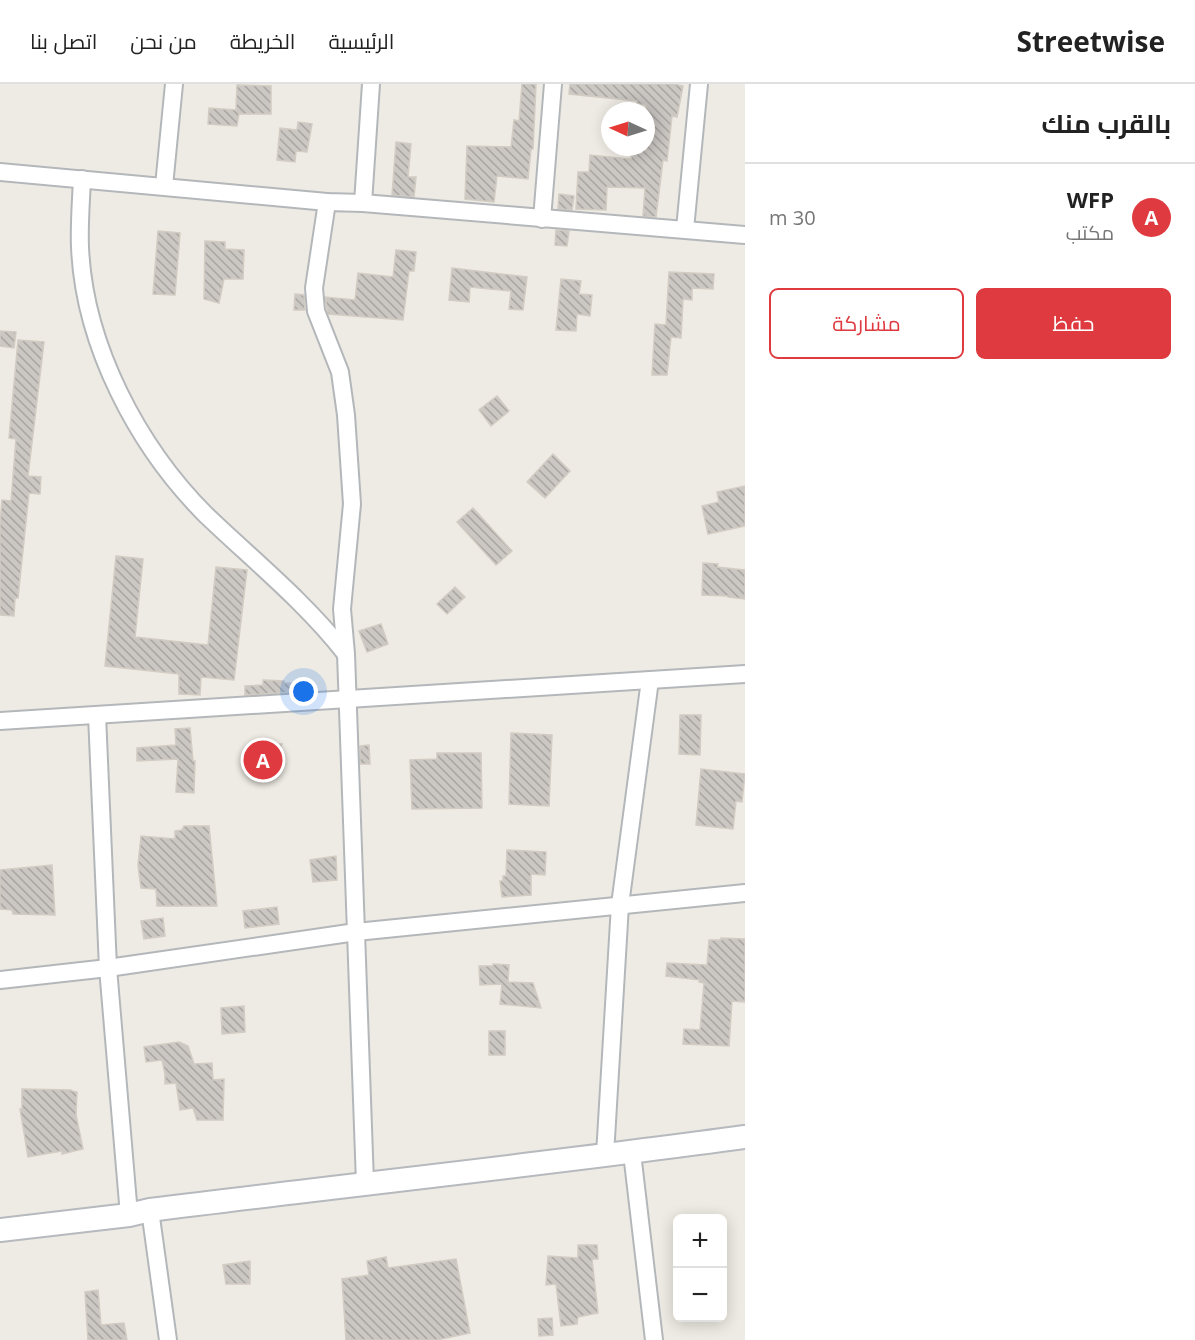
<!DOCTYPE html>
<html lang="ar">
<meta charset="utf-8">
<style>
body{margin:0;font-family:"Open Sans",Cairo,sans-serif;background:#f2f2f2;color:#222;direction:rtl}
.controls{position:absolute;right:18px;bottom:18px;display:grid;overflow:hidden;border-radius:9px;box-shadow:0 3px 15px #0003}
.controls button{width:54px;height:54px;display:grid;place-items:center;padding:0;border:0;border-bottom:2px solid #e0e0e0;background:#fff;color:#222;font:30px sans-serif}
.compass{position:absolute;left:601px;top:18px;width:54px;height:54px;border-radius:50%;background:#fff;box-shadow:0 3px 15px #0003;rotate:274deg}
.you{position:absolute;left:304px;top:608px;width:21px;height:21px;margin:-15px;border:4px solid #fff;border-radius:50%;background:#1a73e8;box-shadow:0 0 0 9px #1a73e833}
.badge{display:grid;place-items:center;width:39px;height:39px;border-radius:50%;background:#de3a3f;color:#fff;font-size:20px;font-weight:700}
.pin{position:absolute;translate:-50% -50%;border:3px solid #fff;box-shadow:0 2px 6px #0006}
.list{margin:0;padding:0;list-style:none}
h2{display:flex;justify-content:space-between;align-items:center;height:78px;margin:0;padding:0 24px;font-size:26px}
h2 small{font-size:20px;font-weight:400;color:#767676}
.list li{display:grid;grid-template-columns:39px 1fr auto;gap:18px;align-items:center;box-sizing:border-box;height:108px;padding:0 24px;border-top:2px solid #e0e0e0}
.list b{display:block;font-size:22px;white-space:nowrap}
.list p{margin:0;font-size:20px;white-space:nowrap;color:#767676}
.list em{font-size:20px;font-style:normal;color:#767676}
.actions{display:flex;gap:12px;padding:18px 24px}
.actions a{flex:1;padding:14px 0;border:2px solid #de3a3f;border-radius:9px;text-align:center;font-size:21px;color:#de3a3f}
.actions .main{background:#de3a3f;color:#fff}
.map{position:relative;flex:none;width:745px;height:1256px;overflow:hidden;direction:ltr}
header{display:flex;align-items:center;gap:36px;box-sizing:border-box;height:84px;padding:0 30px;background:#fff;border-bottom:2px solid #e0e0e0}
header strong{font-size:28px}
nav{display:flex;gap:33px;margin-inline-start:auto;font-size:21px}
main{display:flex}
aside{flex:1;background:#fff}
.map>svg:first-child{display:block}
</style>
<header>
<strong>Streetwise</strong>
<nav><a>الرئيسية</a><a>الخريطة</a><a>من نحن</a><a>اتصل بنا</a></nav>
</header>
<main>
<aside>
<h2>بالقرب منك<small></small></h2>
<ul class="list">
<li><span class="badge">A</span><div><b>WFP</b><p>مكتب</p></div><em>30 m</em></li>
</ul>
<div class="actions"><a class="main">حفظ</a><a>مشاركة</a></div>
</aside>
<div class="map">
<svg width="745" height="1256" viewBox="0 0 745 1256">
<defs>
<pattern id="building-back-hatch" width="6" height="6" patternUnits="userSpaceOnUse" patternTransform="scale(1.5)"><rect width="6" height="6" fill="#cbc7c3"/><path d="M-1 5l2 2M0 0l6 6M5-1l2 2" fill="none" stroke="#a8a5a2"/></pattern>
</defs>
<rect width="100%" height="100%" fill="#eeebe4"/>
<g fill="url(#building-back-hatch)" stroke="#d2ccc3" stroke-width="1.5">
<path d="M522,0H536L533,65H531L528,95L497,92L494,118L465,115L467,62L511,63L514,36L519,37Z"/>
<path d="M570,0H674L683,2L677,33L672,32L667,77L663,76L656,133L643,132L645,104L607,103L606,126L576,125L578,88H589L590,71L631,75L632,63H646V21L637,20V17L569,10Z"/>
<path d="M237,1L271,2V30H239L237,42L208,40L209,24L236,26Z"/>
<path d="M298,38L312,40L307,68L296,67L295,78L277,76L280,44L297,46Z"/>
<path d="M396,58L411,60L408,93H416L414,113L392,111Z"/>
<path d="M559,110L574,112L572,126L558,125Z"/>
<path d="M556,146L569,147L567,162L555,161Z"/>
<path d="M158,147L180,149L175,211L153,210Z"/>
<path d="M205,157L225,158V165L244,166L243,195H224L219,219L204,215Z"/>
<path d="M396,166L416,168L414,187H409L403,236L328,230L325,213L355,216L358,189L393,193Z"/>
<path d="M452,184L527,193L523,226L509,225L511,207L470,203L469,218L449,216Z"/>
<path d="M669,188L714,190L713,205L692,204V216L683,215L681,254L671,253L667,291H652L655,240L666,241Z"/>
<path d="M561,195L581,197L579,210L592,211L590,232L577,230L576,247L556,246Z"/>
<path d="M295,210L304,211L305,226H294Z"/>
<path d="M0,247L16,248L14,264L0,262Z"/>
<path d="M18,256L44,258L28,392L41,393L40,410L29,409L18,514H15L14,532L0,531V440L2,416L11,417L16,355L9,354Z"/>
<path d="M497,312L509,327L491,342L479,326Z"/>
<path d="M553,370L570,387L545,414L527,398Z"/>
<path d="M745,402V442L708,450L702,422L719,418L717,408Z"/>
<path d="M473,424L512,467L496,481L457,438Z"/>
<path d="M116,472L143,475L135,553L208,561L216,483L247,486L234,596L201,593L200,611L179,610V590L105,582Z"/>
<path d="M703,479L718,480L717,483L745,486V515L728,513V512L702,511Z"/>
<path d="M455,503L465,513L447,530L437,520Z"/>
<path d="M381,540L388,560L367,568L359,547Z"/>
<path d="M263,596L284,597V599H296V608L245,611V602L263,601Z"/>
<path d="M680,631H701L700,671L679,670Z"/>
<path d="M190,644L193,677H195L194,709L176,708L178,675L137,677V664L176,661L175,645Z"/>
<path d="M511,649L552,651L549,722L509,720Z"/>
<path d="M282,660L269,696L244,687L249,664L262,668L264,662Z"/>
<path d="M369,661L370,680H360V662Z"/>
<path d="M437,669H481L482,724L412,725L410,676L437,675Z"/>
<path d="M701,685L745,690L742,718L736,717L733,745L696,741Z"/>
<path d="M184,742H209L217,822H157L156,805L141,804L138,781L141,752L175,755V747L182,746Z"/>
<path d="M507,766L546,768L545,791L531,790V811L502,813L500,797H503V792H506Z"/>
<path d="M336,772L337,796L313,798L310,776Z"/>
<path d="M52,781L55,831L13,830L12,826L0,825V786Z"/>
<path d="M277,823L279,840L245,844L243,827Z"/>
<path d="M163,834L165,852L144,855L141,837Z"/>
<path d="M721,854L745,855V918L732,917L729,962L683,960L684,945L700,946L704,899L699,898L700,896L666,892L667,879L707,881L709,856H721Z"/>
<path d="M493,880L509,881L508,898L533,899L541,924L500,920L502,900L480,901L479,882H493Z"/>
<path d="M244,922L245,948L222,950L221,924Z"/>
<rect x="489" y="947" width="16" height="24"/>
<path d="M179,958L188,962L194,980L212,979L213,996L224,995L223,1036H197L193,1024L180,1026L176,999L165,1000V990L162,976L146,978L144,963Z"/>
<path d="M22,1005L71,1006L72,1007L77,1008L76,1031L83,1065L62,1070V1067L28,1073L20,1025H22Z"/>
<path d="M578,1161H597L598,1175H592L598,1229L578,1233L577,1240L561,1242L556,1200L546,1201L548,1172L578,1174Z"/>
<path d="M386,1173L388,1184L456,1175L470,1249L437,1256H346L342,1195L369,1191L367,1177Z"/>
<path d="M250,1177V1200H226L223,1181Z"/>
<path d="M98,1206L101,1241L124,1239L127,1256H88L85,1208Z"/>
<path d="M552,1234L553,1251L539,1252L538,1235Z"/>
</g>
<g fill="none" stroke-linecap="round" stroke-linejoin="round">
<defs>
<g id="minor">
<path d="M0,88L327,118L363,119L745,151"/>
<path d="M82,95C81,118 79,141 80,163C84,261 138,363 206,431C253,476 305,518 345,569"/>
<path d="M164,102L174,0"/>
<path d="M327,118L314,204L316,227L340,288L346,331L352,420L342,525L346,570L365,1099"/>
<path d="M363,119L371,0"/>
<path d="M542,135L553,0"/>
<path d="M685,145L699,0"/>
<path d="M97,631L108,884L129,1131"/>
<path d="M0,637L745,590"/>
<path d="M0,896L108,884L356,848L745,809"/>
<path d="M632,1069L654,1256"/>
<path d="M605,1071L620,821L650,596"/>
<path d="M150,1126L168,1256"/>
</g>
<path id="secondary" d="M0,1146L129,1131L150,1126C348,1101 547,1080 745,1053"/>
</defs>
<use href="#minor" stroke="#b4b7ba" stroke-width="20"/>
<use href="#secondary" stroke="#b6b9bd" stroke-width="26"/>
<use href="#minor" stroke="#fff" stroke-width="16"/>
<use href="#secondary" stroke="#fff" stroke-width="22"/>
</g>
</svg>
<div class="controls">
<button>+</button>
<button>−</button>
</div>
<svg class="compass" viewBox="-18 -18 36 36"><path d="M0-13l5 13h-10z" fill="#e53935"/><path d="M0 13l5-13h-10z" fill="#767676"/></svg>
<div class="you"></div>
<div class="pin badge" style="left:263px;top:676px">A</div>
</div>
</main>
